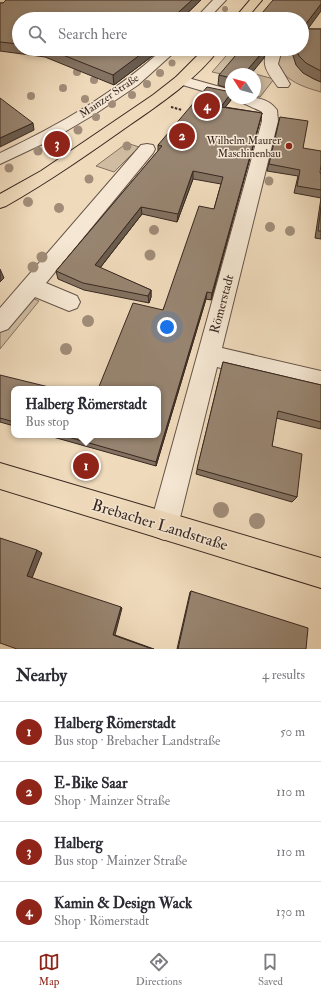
<!DOCTYPE html>
<meta charset="utf-8">
<style>
body{margin:0;font-family:"IM FELL Double Pica",serif;background:#f7f7f7;color:#2b2b33}
.compass{position:absolute;left:225px;top:68px;width:36px;height:36px;border-radius:50%;background:#fff;box-shadow:0 2px 6px #0003;rotate:306deg}
.you{position:absolute;left:167px;top:327px;width:14px;height:14px;margin:-10px;border:3px solid #fff;border-radius:50%;background:#1a73e8;box-shadow:0 0 0 6px #1a73e833}
.badge{display:grid;place-items:center;width:26px;height:26px;border-radius:50%;background:#8f2418;color:#fff;font-size:13px;font-weight:700}
.pin{position:absolute;translate:-50% -50%;border:2px solid #fff;box-shadow:0 1px 4px #0006}
.popup{position:absolute;left:11px;top:386px;width:150px;height:52px;box-sizing:border-box;display:grid;place-content:center;border-radius:8px;background:#fff;filter:drop-shadow(0 1px 3px #0005);font-size:13px;white-space:nowrap;color:#7c7c81}
.popup b{font-size:15px;color:#2b2b33}
.popup::after{content:'';position:absolute;left:50%;top:100%;margin-left:-8px;border:8px solid transparent;border-top-color:#fff}
.list{margin:0;padding:0;list-style:none}
h2{display:flex;justify-content:space-between;align-items:center;height:52px;margin:0;padding:0 16px;font-size:17px}
h2 small{font-size:13px;font-weight:400;color:#7c7c81}
.list li{display:grid;grid-template-columns:26px 1fr auto;gap:12px;align-items:center;box-sizing:border-box;height:60px;padding:0 16px;border-top:1px solid #e1e1e2}
.list b{display:block;font-size:15px;white-space:nowrap}
.list p{margin:0;font-size:13px;white-space:nowrap;color:#7c7c81}
.list em{font-size:13px;font-style:normal;color:#7c7c81}
.icon{flex:none;width:22px;height:22px;fill:none;stroke:currentColor;stroke-width:2;stroke-linecap:round;stroke-linejoin:round}
.map{position:relative;flex:none;width:321px;height:649px;overflow:hidden}
.search{position:absolute;background:#fff;box-shadow:0 2px 6px #0003;left:12px;right:12px;top:12px;height:44px;display:flex;align-items:center;gap:10px;box-sizing:border-box;padding:0 14px;border-radius:22px;color:#7c7c81;font-size:15px}
.sheet{height:292px;background:#fff}
nav{display:flex;justify-content:space-around;align-items:center;box-sizing:border-box;height:56px;border-top:1px solid #e1e1e2;background:#fff;font-size:11px;color:#7c7c81}
nav a{display:grid;justify-items:center;gap:2px}
nav .on{color:#8f2418}
.map>svg:first-child{display:block}
</style>
<div class="map">
<svg width="321" height="649" viewBox="0 0 321 649">
<rect width="100%" height="100%" fill="#efdabb"/>
<filter id="stains"><feTurbulence type="fractalNoise" baseFrequency=".005" numOctaves="4"/><feColorMatrix values="0 0 0 0 .2 0 0 0 0 .09 0 0 0 0 .02 0 0 0 .5 -.17"/></filter>
<radialGradient id="worn" r=".72"><stop offset=".6" stop-color="#630" stop-opacity="0"/><stop offset="1" stop-color="#630" stop-opacity=".3"/></radialGradient>
<g fill="#d0bca1" stroke="#847261">
<path d="M232,49H247L226,75L212,72Z"/>
<path d="M278,50L294,54C297,70 306,76 321,82V92C300,86 289,82 275,64Z"/>
<path d="M255,74L274,79L260,97L255,96Z"/>
<path d="M127,143L139,147L114,172L96,166Z"/>
<path d="M30,297L39,301L0,349V333Z"/>
</g>
<g fill="none" stroke-linecap="round" stroke-linejoin="round">
<defs>
<g id="minor">
<path d="M213,0H226L208,19H195Z"/>
<path d="M163,49H178L138,85L95,114L51,140L0,164V153C59,125 115,93 163,49Z"/>
<path d="M268,49H282L278,64L290,84L288,87H278C268,73 260,65 268,49Z"/>
<path d="M181,76L231,90V98C248,98 265,94 277,110L278,121L222,348L321,371V393L217,367L178,526L174,536L164,540L154,536L150,526L262,121V112C255,108 238,102 236,98H226L176,83L174,80L176,77Z"/>
<path d="M147,144L153,145L155,149L153,153L46,283L77,296L80,302L77,308L69,311L35,297L8,329L0,332V308L141,145Z"/>
</g>
<g id="major">
<path d="M250,0H262L246,19H234Z"/>
<path d="M204,49H219C198,78 160,104 131,124C90,153 50,181 6,206L0,208V194L41,171L153,95L176,77Z"/>
<path d="M0,463L321,558V588L0,489Z"/>
</g>
</defs>
<use href="#minor" stroke="#665448" stroke-width="2"/>
<use href="#major" stroke="#392821" stroke-width="2"/>
<path stroke="#392821" stroke-width="2" stroke-dasharray="2.5 1.5" stroke-linecap="butt" d="M171,107L182,110"/>
<use href="#minor" fill="#f5e7d3" fill-rule="evenodd"/>
<use href="#major" fill="#efdabb" fill-rule="evenodd"/>
</g>
<g fill="#a08c78">
<circle cx="225" cy="9" r="3"/>
<circle cx="172" cy="63" r="3.5"/>
<circle cx="77" cy="72" r="4"/>
<circle cx="160" cy="73" r="4"/>
<circle cx="94" cy="80" r="4"/>
<circle cx="147" cy="84" r="4"/>
<circle cx="63" cy="88" r="4"/>
<circle cx="132" cy="95" r="4"/>
<circle cx="31" cy="96" r="4"/>
<circle cx="85" cy="99" r="4"/>
<circle cx="112" cy="104" r="4"/>
<circle cx="96" cy="117" r="4"/>
<circle cx="78" cy="130" r="4.5"/>
<circle cx="53" cy="140" r="4.5"/>
<circle cx="127" cy="146" r="4.5"/>
<circle cx="38" cy="151" r="4.5"/>
<circle cx="9" cy="168" r="4.5"/>
<circle cx="89" cy="179" r="4.5"/>
<circle cx="269" cy="181" r="4.5"/>
<circle cx="28" cy="202" r="5"/>
<circle cx="59" cy="208" r="5"/>
<circle cx="270" cy="227" r="5"/>
<circle cx="154" cy="230" r="5"/>
<circle cx="290" cy="231" r="5"/>
<circle cx="150" cy="255" r="5.5"/>
<circle cx="42" cy="257" r="5.5"/>
<circle cx="33" cy="267" r="5.5"/>
<circle cx="88" cy="321" r="6"/>
<circle cx="66" cy="349" r="6"/>
<circle cx="221" cy="510" r="8"/>
<circle cx="257" cy="521" r="8"/>
</g>
<g fill="#837261" stroke="#392821">
<path d="M6,0H201L181,19H19V49H155V54L114,85L45,57L0,51V3H3Z"/>
<path d="M307,29H321V82L314,79L303,73L296,65L291,49H302Z"/>
<path d="M264,58L231,74V89L218,85L219,75Z"/>
<path d="M231,98V100L225,107L262,113L260,121L211,300L206,299L156,466L46,435H158L163,310L214,209L221,184L193,179L177,222L142,214L100,268L151,290V297L149,303L84,290L58,279L56,271L158,151V145Z"/>
<path d="M280,117L303,148L320,173H321V239L315,238L321,198L294,193L298,176L267,171Z"/>
<path d="M223,362L321,385V429L276,418L272,446L297,497L292,502L196,474Z"/>
<path d="M0,375L14,389V426L0,422Z"/>
<path d="M191,591L306,649H177L190,592Z"/>
</g>
<g fill="#6a5d4f" stroke="#392821">
<path d="M192,0H201L181,19H171Z"/>
<path d="M321,4V11L302,37V29Z"/>
<path d="M147,49H155V54L114,85L113,75Z"/>
<path d="M265,49H266L264,58L251,74H244Z"/>
<path d="M231,93V100L220,114L221,107Z"/>
<path d="M262,113L260,121L211,300L212,293Z"/>
<path d="M33,123L34,130L0,147V138Z"/>
<path d="M193,171V179L177,222L178,214Z"/>
<path d="M141,207L142,214L96,273L95,265Z"/>
<path d="M0,269L4,278L0,282Z"/>
<path d="M151,290V297L149,303L148,296Z"/>
<path d="M207,292L206,299L156,466V462Z"/>
<path d="M37,550L42,553L32,578L27,576Z"/>
<path d="M121,607L122,608L115,635L154,649H152L113,635Z"/>
</g>
<g fill="#988571" stroke="#392821">
<path d="M6,0H192L171,19H19V44L0,42V3H3Z"/>
<path d="M273,0H321V4L302,29H321V71L317,69L306,63L299,56L296,49H302V19H257Z"/>
<path d="M48,49H148L113,75Z"/>
<path d="M241,49H265L244,74H231V78L219,75Z"/>
<path d="M207,87L231,92V93L221,107L262,113L212,293L207,292L156,462L61,435H158V389H98L133,303L163,310L199,206L214,209L223,177L193,171L178,214L141,207L95,265L151,290L148,296L83,283L56,271L162,146L158,145Z"/>
<path d="M0,98L33,123L0,138Z"/>
<path d="M280,117L308,121L303,148L321,151V164L320,173H321V190L297,186L300,170L269,164Z"/>
<path d="M321,207V231H318Z"/>
<path d="M223,362L321,385V422L278,411L272,446L302,454L297,497L197,469Z"/>
<path d="M0,375L57,389H14V422L0,418Z"/>
<path d="M0,538L37,550L27,576L121,607L113,635L152,649H17L0,643Z"/>
<path d="M191,591L308,628L306,649H178Z"/>
</g>
<circle fill="#8f2418" stroke="#f5e7d3" stroke-width="1.5" cx="289" cy="146" r="4"/>
<g text-anchor="middle" dominant-baseline="central" stroke-width="3" stroke-linejoin="round" paint-order="stroke">
<g font-size="11" fill="#392821" stroke="#f5e7d3">
<text transform="translate(109 96) rotate(-34)">Mainzer Straße</text>
</g>
<g font-size="11" fill="#392821" stroke="#f5e7d3" text-anchor="end">
<text x="281" y="140">Wilhelm Maurer<tspan x="281" dy="13">Maschinenbau</tspan></text>
</g>
<g font-size="13" fill="#392821" stroke="#f5e7d3">
<text transform="translate(222 304) rotate(-75)">Römerstadt</text>
</g>
<g font-size="16" fill="#392821" stroke="#f5e7d3">
<text transform="translate(160 525) rotate(17)">Brebacher Landstraße</text>
</g>
</g>
<rect width="100%" height="100%" filter="url(#stains)"/>
<rect width="100%" height="100%" fill="url(#worn)"/>
</svg>
<svg class="compass" viewBox="-18 -18 36 36"><path d="M0-13l5 13h-10z" fill="#e53935"/><path d="M0 13l5-13h-10z" fill="#7c7c81"/></svg>
<div class="you"></div>
<div class="pin badge" style="left:86px;top:466px">1</div>
<div class="popup"><b>Halberg Römerstadt</b>Bus stop</div>
<div class="pin badge" style="left:182px;top:136px">2</div>
<div class="pin badge" style="left:57px;top:144px">3</div>
<div class="pin badge" style="left:207px;top:106px">4</div>
<div class="search"><svg class="icon" aria-label="search" viewBox="0 0 24 24"><circle cx="10" cy="10" r="6"/><path d="M15 15l6 6"/></svg>Search here</div>
</div>
<section class="sheet">
<h2>Nearby<small>4 results</small></h2>
<ul class="list">
<li><span class="badge">1</span><div><b>Halberg Römerstadt</b><p>Bus stop · Brebacher Landstraße</p></div><em>50 m</em></li>
<li><span class="badge">2</span><div><b>E-Bike Saar</b><p>Shop · Mainzer Straße</p></div><em>110 m</em></li>
<li><span class="badge">3</span><div><b>Halberg</b><p>Bus stop · Mainzer Straße</p></div><em>110 m</em></li>
<li><span class="badge">4</span><div><b>Kamin &amp; Design Wack</b><p>Shop · Römerstadt</p></div><em>130 m</em></li>
</ul>
</section>
<nav>
<a class="on"><svg class="icon" aria-label="map" viewBox="0 0 24 24"><path d="M3 6l6-2 6 2 6-2v14l-6 2-6-2-6 2zM9 4v14M15 6v14"/></svg>Map</a>
<a><svg class="icon" aria-label="directions" viewBox="0 0 24 24"><path d="M12 3l9 9-9 9-9-9zM9 14v-3h6M13 9l2 2-2 2"/></svg>Directions</a>
<a><svg class="icon" aria-label="saved" viewBox="0 0 24 24"><path d="M7 4h10v16l-5-4-5 4z"/></svg>Saved</a>
</nav>
